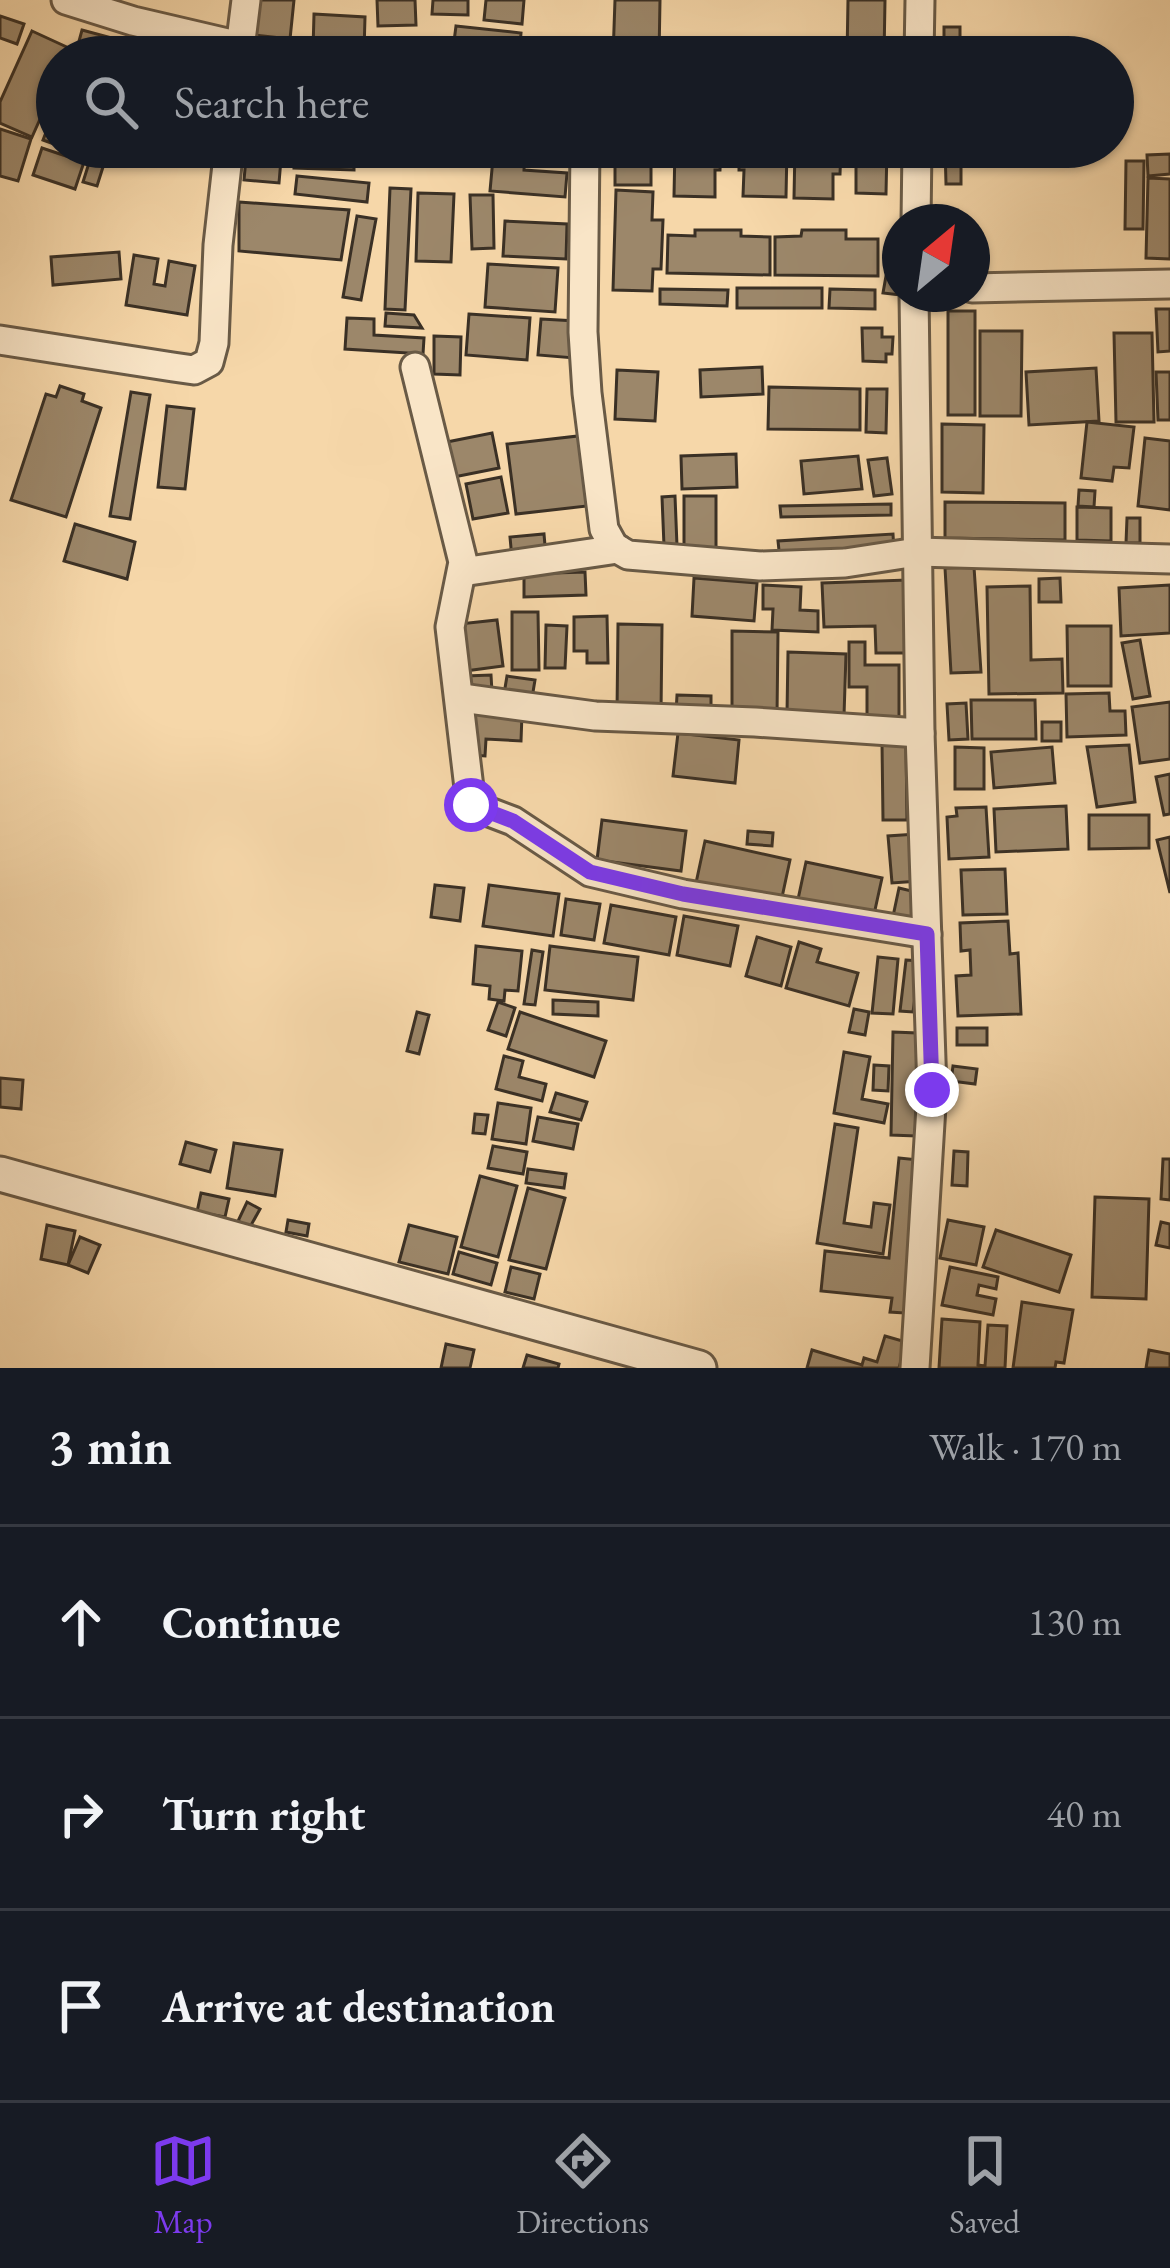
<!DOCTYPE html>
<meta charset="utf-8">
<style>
body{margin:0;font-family:"EB Garamond",serif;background:#242831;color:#f1f3f6}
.compass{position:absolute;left:882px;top:204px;width:108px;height:108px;border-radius:50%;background:#171b24;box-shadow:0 3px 9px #0004;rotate:29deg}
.stop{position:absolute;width:36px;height:36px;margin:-27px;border:9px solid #7c3aed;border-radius:50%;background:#fff}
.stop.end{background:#7c3aed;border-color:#fff;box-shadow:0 3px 12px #0008}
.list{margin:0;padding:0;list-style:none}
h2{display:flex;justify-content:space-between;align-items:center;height:156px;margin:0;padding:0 48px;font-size:51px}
h2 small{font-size:39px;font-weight:400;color:#9ea1a6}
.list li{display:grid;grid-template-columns:78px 1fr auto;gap:36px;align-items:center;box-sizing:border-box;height:192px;padding:0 48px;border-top:3px solid #363941}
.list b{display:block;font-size:45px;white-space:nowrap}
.list em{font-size:39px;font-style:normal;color:#9ea1a6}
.icon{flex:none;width:66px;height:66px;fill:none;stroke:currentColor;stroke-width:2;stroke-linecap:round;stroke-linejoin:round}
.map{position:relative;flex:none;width:1170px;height:1368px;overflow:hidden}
.search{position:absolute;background:#171b24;box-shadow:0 3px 9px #0004;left:36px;right:36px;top:36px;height:132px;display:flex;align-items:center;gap:30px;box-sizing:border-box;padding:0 42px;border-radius:66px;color:#9ea1a6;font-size:45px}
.sheet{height:732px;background:#171b24}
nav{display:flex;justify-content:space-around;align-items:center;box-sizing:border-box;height:168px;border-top:3px solid #363941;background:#171b24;font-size:33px;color:#9ea1a6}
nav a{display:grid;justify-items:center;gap:6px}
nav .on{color:#7c3aed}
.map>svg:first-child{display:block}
</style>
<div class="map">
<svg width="1170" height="1368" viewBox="0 0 1170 1368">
<rect width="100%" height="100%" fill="#f6d7a9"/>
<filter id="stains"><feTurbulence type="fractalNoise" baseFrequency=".00167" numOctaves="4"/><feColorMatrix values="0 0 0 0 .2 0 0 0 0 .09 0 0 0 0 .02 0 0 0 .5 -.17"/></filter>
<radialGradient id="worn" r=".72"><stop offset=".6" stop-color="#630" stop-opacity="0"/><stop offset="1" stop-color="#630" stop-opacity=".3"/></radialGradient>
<g fill="#9c876a" stroke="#3a3025" stroke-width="3">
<path d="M258,0H294L290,39L254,35Z"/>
<path d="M377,0H415L416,25L378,26Z"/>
<path d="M433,0H468V15L432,14Z"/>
<path d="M486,0H524L522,24L484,20Z"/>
<path d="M615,0H660L659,57H613Z"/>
<path d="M848,0H885L884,57H847Z"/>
<path d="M314,14L365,17L364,52L313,50Z"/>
<path d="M0,16L24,24L17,44L0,38Z"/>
<path d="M456,26L521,33L519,57H452Z"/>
<rect x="944" y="27" width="16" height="30"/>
<path d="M82,30L112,38L108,53L78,45Z"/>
<path d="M32,31L71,49L68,57H57V81L32,137L0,123V102Z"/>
<path d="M57,104V145L43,140Z"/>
<path d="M0,129L31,139L18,181L0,176Z"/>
<path d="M94,147L109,148L97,186L83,182Z"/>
<path d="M247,147H282L279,183L244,180Z"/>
<path d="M295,147H354V170L294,168Z"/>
<path d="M367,147H410V156L367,155Z"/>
<path d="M494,147H525L524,170L567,173L565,197L490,191Z"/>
<path d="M615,147H660V158H651V185H615Z"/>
<path d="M675,147H721L720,170H715V197L674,196Z"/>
<path d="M739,147H787L786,197L743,196L744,170H739Z"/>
<path d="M795,147H841L840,174H833V199L794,198Z"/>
<path d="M856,147H887L886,194L856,193Z"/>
<path d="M945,147H961V184H946Z"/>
<path d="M42,148L84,162L75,189L33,175Z"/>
<path d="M1170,154V174L1148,176L1147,155Z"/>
<path d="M1126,161H1144L1143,229H1125Z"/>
<path d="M297,176L369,183L367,202L295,194Z"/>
<path d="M1148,178L1170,179V259L1146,258Z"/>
<path d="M390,188L411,189L405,310L385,309Z"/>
<path d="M616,190L653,192L652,220H663L661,269H653L652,291L613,290Z"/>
<path d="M418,193L454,194L451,262L416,261Z"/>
<path d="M470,195H493L494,248L472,249Z"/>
<path d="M239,202L349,210L341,260L239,251Z"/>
<path d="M357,216L376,219L361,300L343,297Z"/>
<path d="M505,221L567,224L566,259L503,256Z"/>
<path d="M695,230H741V236L770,237V275L667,273L668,235L695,236Z"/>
<path d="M802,230H846V239H878V276L775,275V237L801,236Z"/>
<path d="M119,252L121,279L53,285L51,257Z"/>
<path d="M134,255L158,259L154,284L165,286L169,261L195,266L187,315L126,305Z"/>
<path d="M488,264L558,268L555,312L485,307Z"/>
<path d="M886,276L900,279L901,295L883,293Z"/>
<rect x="737" y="288" width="85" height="20"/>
<path d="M660,289L728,290L727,306L660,304Z"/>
<path d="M830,289L875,290V309L829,308Z"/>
<path d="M1156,309H1170V351L1158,352Z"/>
<rect x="948" y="311" width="27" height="104"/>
<path d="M386,313L414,315L422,328L385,326Z"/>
<path d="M469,314L530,318L527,360L466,355Z"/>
<path d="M347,318L374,319V335L424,338L423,354L345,349Z"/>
<path d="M541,319L576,321L574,358L538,355Z"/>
<path d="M862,328H882V337H893L892,354H886V362L863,361Z"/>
<path d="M980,331H1022L1021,416H980Z"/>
<path d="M1114,333H1152L1154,422H1116Z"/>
<path d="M434,336L461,337L460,375L434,374Z"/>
<path d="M762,367L763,394L701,397L700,370Z"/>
<path d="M1096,368L1099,421L1029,425L1026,372Z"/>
<path d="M617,370L658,372L655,421L615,419Z"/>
<path d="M1156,372H1170V420H1158Z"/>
<path d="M60,386L84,394L82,401L101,408L66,517L11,500L46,394L56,397Z"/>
<path d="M769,387L860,389V430L768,429Z"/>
<path d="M867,389H887L886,433L866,432Z"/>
<path d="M131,392L150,395L130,519L110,516Z"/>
<path d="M167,406L194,409L185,489L158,487Z"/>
<path d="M1087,422L1134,427L1129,468L1114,467L1112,481L1081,478Z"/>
<path d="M942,424L984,425L983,493L942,492Z"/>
<path d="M492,433L499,468L454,477L447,442Z"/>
<path d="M578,436L587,506L516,514L507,444Z"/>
<path d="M1145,438L1170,441V510L1138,506Z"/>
<path d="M736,454L737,487L682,489L681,456Z"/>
<path d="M858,456L862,489L804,494L801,461Z"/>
<path d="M887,458L892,494L874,496L868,460Z"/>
<path d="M501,477L508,513L473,519L466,484Z"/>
<path d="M1079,490L1095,491L1094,507L1078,506Z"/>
<path d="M675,496L677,546H664L662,497Z"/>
<rect x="684" y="496" width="32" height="52"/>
<path d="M945,502L1065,503V540L945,538Z"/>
<path d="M891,504V515L781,517L780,506Z"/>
<path d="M1077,507L1111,508V541L1077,540Z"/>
<path d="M1127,518H1140V543H1126Z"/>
<path d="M75,524L135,542L127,579L64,561Z"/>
<path d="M544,534L546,557L512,559L510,537Z"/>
<path d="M893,534L894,552L780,560L778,541Z"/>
<path d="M974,567L981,672L951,673L945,568Z"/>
<path d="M585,572L586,595L524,597V574Z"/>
<path d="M694,578L757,583L754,621L692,616Z"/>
<path d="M1060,578L1061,602H1039V579Z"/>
<path d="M907,580L909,653H876L875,626L824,627L822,583Z"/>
<path d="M763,585L801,587L800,610L818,611V632L772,630L773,609H763Z"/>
<path d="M1170,585V633L1121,636L1119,588Z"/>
<path d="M1030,586L1031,660L1062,659L1063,693L989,694L987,587Z"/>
<path d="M512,612H538L539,670H512Z"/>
<path d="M607,616L608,663H587V651H574V617Z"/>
<path d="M497,620L503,666L465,671L459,624Z"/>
<path d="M618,624L662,625L661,714L617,713Z"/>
<path d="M546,625L567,626L565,668H545Z"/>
<path d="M1067,626H1111V686H1068Z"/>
<path d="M732,631L778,632L777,716L732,715Z"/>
<path d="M1140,640L1150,696L1133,699L1122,643Z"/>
<path d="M849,642H865V665H899V727H867V687H849Z"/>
<path d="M788,652L846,654L844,716L787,714Z"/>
<path d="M491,675L492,692L467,693L466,676Z"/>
<path d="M507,676L535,680L532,698L504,694Z"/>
<path d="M1109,693L1110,711H1125L1126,735L1067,737L1066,694Z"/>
<path d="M677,695L711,696V713H676Z"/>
<path d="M971,700H1035L1036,739H972Z"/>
<path d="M1170,702V759L1140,763L1132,707Z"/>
<path d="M966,703L968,739L949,740L947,704Z"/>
<path d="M473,712L522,714L521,741L486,739L485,756L471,755Z"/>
<rect x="1042" y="722" width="19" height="19"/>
<path d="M678,733L739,740L735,783L673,776Z"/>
<path d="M882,743H906L907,820H883Z"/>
<path d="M1129,745L1135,802L1097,807L1087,747Z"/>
<path d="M955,747L984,748V789H955Z"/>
<path d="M1052,747L1055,783L994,788L991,752Z"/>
<path d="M1170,774V814L1164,815L1156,777Z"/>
<path d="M1066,806L1068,849L996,852L994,809Z"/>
<path d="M986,807L989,857L949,859L947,817L957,816L956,808Z"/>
<path d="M1089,815H1149V848L1089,849Z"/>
<path d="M602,820L686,831L681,871L597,860Z"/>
<path d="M748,831L773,833L772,846L747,844Z"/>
<path d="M916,834L919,881L892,883L888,836Z"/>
<path d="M1170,837V893L1157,840Z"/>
<path d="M705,841L790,860L781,902L696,883Z"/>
<path d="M806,862L882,878L873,919L797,904Z"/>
<path d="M1005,869L1007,914L963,915L961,870Z"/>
<path d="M435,885L464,888L460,921L431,917Z"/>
<path d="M489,885L559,894L553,936L483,926Z"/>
<path d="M899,888L920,893L913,925L892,921Z"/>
<path d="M566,899L600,904L594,940L561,935Z"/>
<path d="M611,905L676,917L669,955L604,943Z"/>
<path d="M684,916L738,926L730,966L677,955Z"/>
<path d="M1008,921L1010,954L1018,953L1021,1014L958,1016L956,976L971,975L970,950L961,951L960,923Z"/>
<path d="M757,937L791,947L781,986L746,976Z"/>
<path d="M799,942L821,949L817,962L858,973L849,1006L786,988Z"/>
<path d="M476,946L522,951L518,991L505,990L504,1001L489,999L490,986L473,984Z"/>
<path d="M550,946L638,957L633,1000L545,990Z"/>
<path d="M532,950L543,952L535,1005L524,1004Z"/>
<path d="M878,957L898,959L893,1014L872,1013Z"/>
<path d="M906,960L920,961L913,1012L900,1011Z"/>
<path d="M553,1000L598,1002V1016L553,1014Z"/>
<path d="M498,1002L515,1008L506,1036L488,1030Z"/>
<path d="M854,1009L869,1012L865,1035L849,1032Z"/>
<path d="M417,1012L429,1015L419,1054L407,1051Z"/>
<path d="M520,1012L606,1041L594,1077L508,1049Z"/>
<rect x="957" y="1028" width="30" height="17"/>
<path d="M893,1032L917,1033L916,1136L891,1135Z"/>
<path d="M844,1052L870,1057L862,1099L888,1104L884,1123L834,1113Z"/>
<path d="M504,1056L523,1061L519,1077L546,1084L542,1101L496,1089Z"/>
<path d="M874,1065L889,1066L888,1091L873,1090Z"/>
<path d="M953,1066L977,1069L975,1084L951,1081Z"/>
<path d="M0,1078L23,1080L21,1109L0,1107Z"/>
<path d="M556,1093L587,1102L581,1120L550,1112Z"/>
<path d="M498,1103L531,1108L526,1144L492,1139Z"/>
<path d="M475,1114L488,1115L485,1134L473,1133Z"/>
<path d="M538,1117L578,1124L573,1149L533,1141Z"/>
<path d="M835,1124L858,1128L844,1223L871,1227L874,1203L890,1205L883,1254L817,1243Z"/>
<path d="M186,1142L216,1150L210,1172L180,1164Z"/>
<path d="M234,1143L282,1150L275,1196L227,1188Z"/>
<path d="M493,1146L527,1152L523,1174L488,1168Z"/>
<path d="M954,1151L968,1152L967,1186L952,1185Z"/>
<path d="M899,1158L919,1160L904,1313L890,1312L892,1298L821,1291L825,1251L889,1258Z"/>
<path d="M1163,1159H1170V1200L1161,1199Z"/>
<path d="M528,1169L566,1174L564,1188L526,1183Z"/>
<path d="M480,1176L517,1186L498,1257L461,1247Z"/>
<path d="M528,1188L565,1198L546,1269L509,1260Z"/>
<path d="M201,1193L229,1199L225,1217L197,1212Z"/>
<path d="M1095,1197L1149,1199L1146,1299L1092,1297Z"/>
<path d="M247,1202L260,1209L250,1227L238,1221Z"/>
<path d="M288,1220L309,1224L307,1236L286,1232Z"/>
<path d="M948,1220L984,1227L976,1265L940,1258Z"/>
<path d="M1161,1222L1170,1224V1248L1156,1245Z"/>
<path d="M47,1225L75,1231L68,1265L41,1259Z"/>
<path d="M409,1225L457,1237L448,1274L399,1262Z"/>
<path d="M996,1230L1071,1255L1059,1292L983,1267Z"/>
<path d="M80,1237L100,1245L88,1273L68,1265Z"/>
<path d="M459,1252L497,1263L491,1285L453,1274Z"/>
<path d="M511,1267L540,1274L534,1299L505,1292Z"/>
<path d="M950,1267L998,1277L996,1289L979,1285L977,1295L996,1299L993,1315L942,1305Z"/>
<path d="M1022,1302L1073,1310L1064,1363L1056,1362L1055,1368H1013Z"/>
<path d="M942,1319L980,1322L978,1365L985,1366L988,1325L1007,1326L1005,1368H939Z"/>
<path d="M885,1336L906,1342L899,1368H807L812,1350L862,1365L864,1358L877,1362Z"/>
<path d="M446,1344L474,1350L470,1368H441Z"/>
<path d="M1149,1350L1170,1354V1368H1146Z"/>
<path d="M527,1355L559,1364L558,1368H523Z"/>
</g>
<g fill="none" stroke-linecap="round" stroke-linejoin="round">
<defs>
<g id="minor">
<path d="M66,0L133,21L240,46"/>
<path d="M239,57L246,0"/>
<path d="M919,57L920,0"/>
<path d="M585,147L583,332L587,393L604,529L614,547L628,555L760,566L845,563L917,552L1170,559"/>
<path d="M916,222L917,147"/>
<path d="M972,288L1170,284"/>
<path d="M914,294L920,733L932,1090L915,1368"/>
<path d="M0,340L173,367L194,370L209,362L214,343L218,245L229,147"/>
<path d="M415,367L463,562L450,627L471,805L513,821L590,872L683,894L927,934"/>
<path d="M462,572L618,549"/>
<path d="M469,699L595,716L755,722L920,733"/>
</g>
<path id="tertiary" d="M0,1174L699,1368"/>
</defs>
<use href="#minor" stroke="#695a46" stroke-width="33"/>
<use href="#tertiary" stroke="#695a46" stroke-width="39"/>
<use href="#minor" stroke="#f9e5c7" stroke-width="27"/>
<use href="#tertiary" stroke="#f9e5c7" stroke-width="33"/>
</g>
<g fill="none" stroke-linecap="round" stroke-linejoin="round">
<path stroke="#7c3aed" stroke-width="15" d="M471,805L513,821L590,872L683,894L927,934L932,1090"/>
</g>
<rect width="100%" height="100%" filter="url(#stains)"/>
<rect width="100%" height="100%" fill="url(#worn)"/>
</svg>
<svg class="compass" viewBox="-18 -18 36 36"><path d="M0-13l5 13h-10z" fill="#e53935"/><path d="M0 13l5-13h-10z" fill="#9ea1a6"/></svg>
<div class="stop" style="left:471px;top:805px"></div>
<div class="stop end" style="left:932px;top:1090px"></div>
<div class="search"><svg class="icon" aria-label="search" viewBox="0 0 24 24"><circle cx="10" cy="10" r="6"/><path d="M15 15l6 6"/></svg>Search here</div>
</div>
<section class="sheet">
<h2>3 min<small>Walk · 170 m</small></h2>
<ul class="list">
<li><svg class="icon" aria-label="ahead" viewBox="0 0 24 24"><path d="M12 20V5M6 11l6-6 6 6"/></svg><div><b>Continue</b></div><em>130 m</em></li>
<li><svg class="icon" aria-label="right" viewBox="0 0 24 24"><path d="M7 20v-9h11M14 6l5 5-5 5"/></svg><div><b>Turn right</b></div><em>40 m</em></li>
<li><svg class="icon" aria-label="arrive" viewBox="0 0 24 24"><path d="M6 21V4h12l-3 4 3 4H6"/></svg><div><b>Arrive at destination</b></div></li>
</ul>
</section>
<nav>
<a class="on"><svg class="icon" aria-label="map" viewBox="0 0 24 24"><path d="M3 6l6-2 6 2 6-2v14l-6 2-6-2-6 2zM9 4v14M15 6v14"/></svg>Map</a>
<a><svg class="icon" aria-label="directions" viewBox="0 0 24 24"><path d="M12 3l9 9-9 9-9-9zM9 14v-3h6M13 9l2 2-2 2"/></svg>Directions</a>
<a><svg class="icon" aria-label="saved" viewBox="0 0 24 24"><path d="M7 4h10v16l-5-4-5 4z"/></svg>Saved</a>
</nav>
